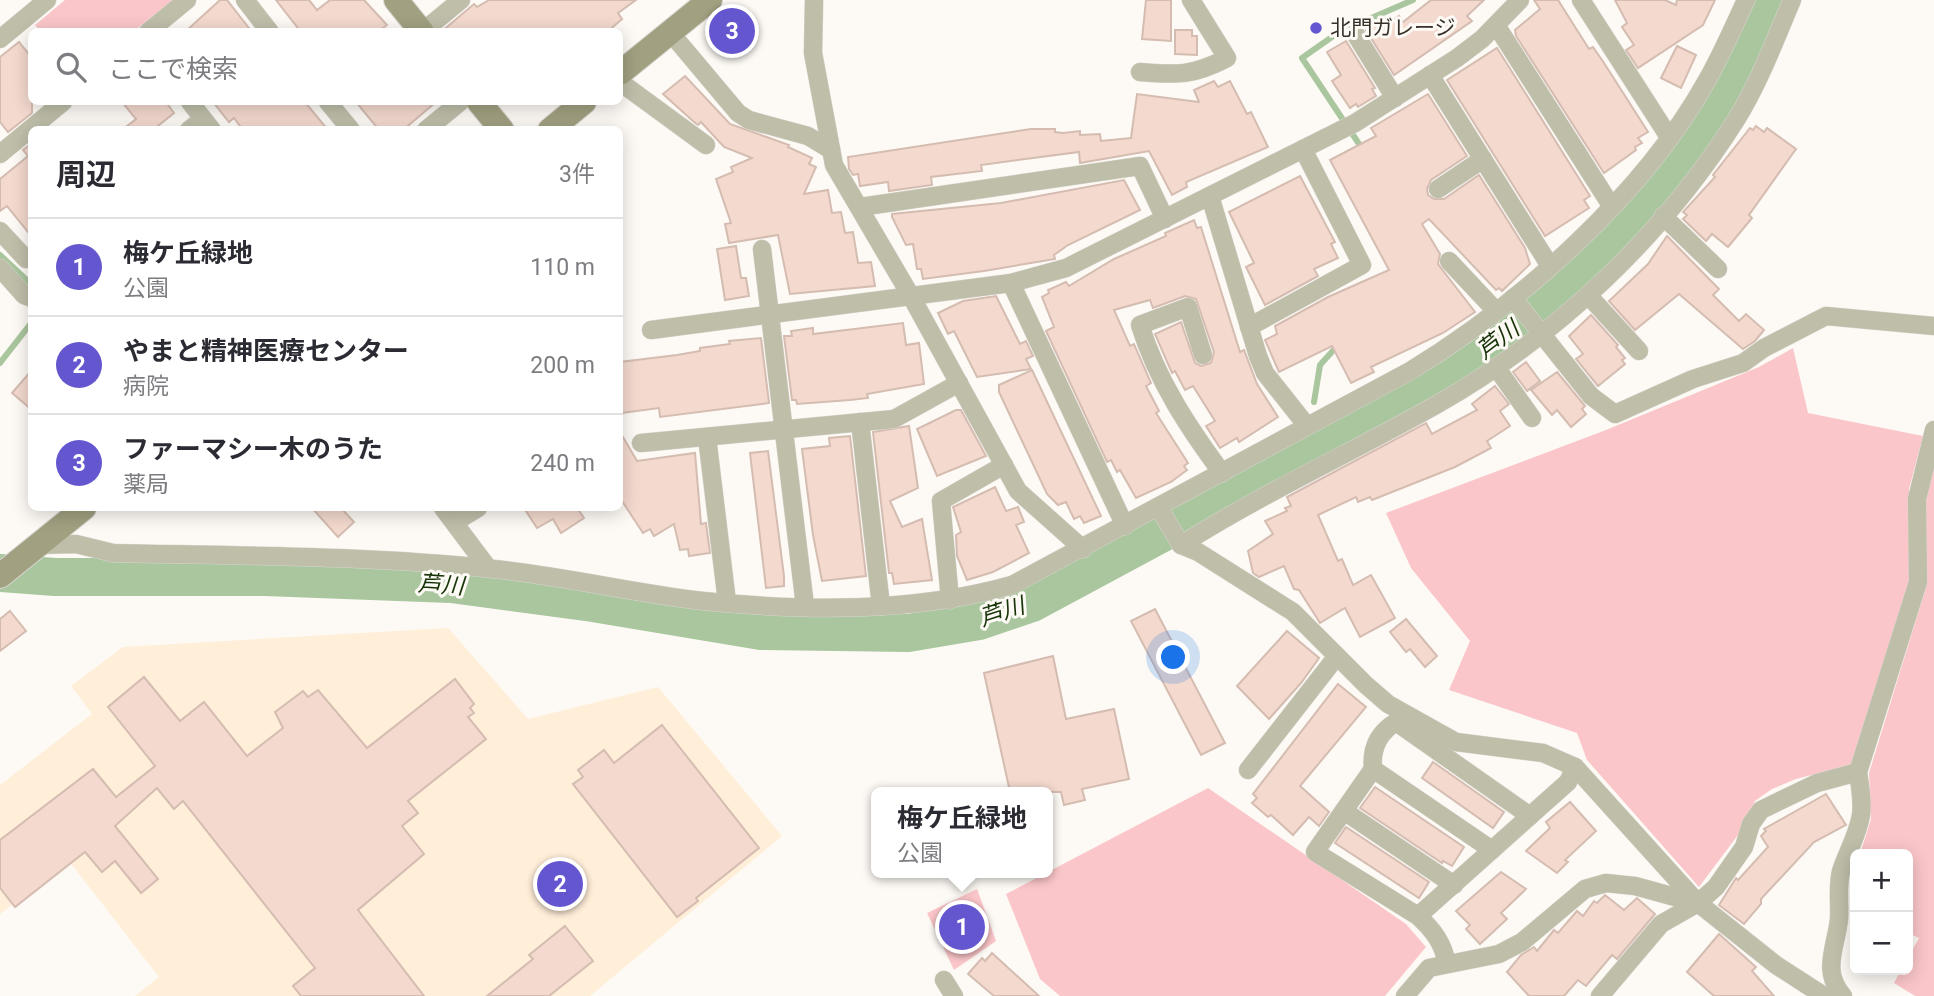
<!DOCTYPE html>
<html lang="ja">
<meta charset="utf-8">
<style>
body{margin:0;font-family:Roboto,"Noto Sans JP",sans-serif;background:#f7f7f7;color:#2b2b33}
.controls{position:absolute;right:21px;bottom:21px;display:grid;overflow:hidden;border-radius:10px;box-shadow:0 4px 18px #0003}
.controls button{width:63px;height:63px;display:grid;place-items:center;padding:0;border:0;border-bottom:2px solid #e1e1e2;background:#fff;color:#2b2b33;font:35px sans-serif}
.you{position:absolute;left:1174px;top:658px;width:24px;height:24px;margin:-18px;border:5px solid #fff;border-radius:50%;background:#1a73e8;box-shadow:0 0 0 10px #1a73e833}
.badge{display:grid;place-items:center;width:46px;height:46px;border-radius:50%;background:#6356cf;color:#fff;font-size:23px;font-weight:700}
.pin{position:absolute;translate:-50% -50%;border:4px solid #fff;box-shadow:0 2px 7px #0006}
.popup{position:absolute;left:871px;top:787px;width:182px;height:91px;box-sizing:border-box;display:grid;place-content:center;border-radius:10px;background:#fff;filter:drop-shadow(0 2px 5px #0005);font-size:23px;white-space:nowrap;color:#7c7c81}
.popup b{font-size:26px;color:#2b2b33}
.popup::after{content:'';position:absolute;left:50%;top:100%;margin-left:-14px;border:14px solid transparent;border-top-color:#fff}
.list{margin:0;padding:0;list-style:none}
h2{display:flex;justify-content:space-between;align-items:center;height:91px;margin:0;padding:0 28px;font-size:30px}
h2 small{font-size:23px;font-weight:400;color:#7c7c81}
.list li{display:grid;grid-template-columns:46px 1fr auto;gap:21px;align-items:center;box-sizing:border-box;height:98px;padding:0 28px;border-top:2px solid #e1e1e2}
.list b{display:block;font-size:26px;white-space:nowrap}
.list p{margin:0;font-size:23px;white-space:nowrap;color:#7c7c81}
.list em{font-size:23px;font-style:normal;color:#7c7c81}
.icon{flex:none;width:38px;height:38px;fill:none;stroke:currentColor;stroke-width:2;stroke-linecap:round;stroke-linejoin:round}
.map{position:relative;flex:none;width:1934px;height:996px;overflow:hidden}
.search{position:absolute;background:#fff;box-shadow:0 4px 18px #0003;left:28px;top:28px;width:595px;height:77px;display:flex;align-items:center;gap:18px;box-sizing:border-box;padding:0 24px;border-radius:10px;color:#7c7c81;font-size:26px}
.panel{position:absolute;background:#fff;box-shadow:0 4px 18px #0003;left:28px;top:126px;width:595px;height:385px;border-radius:10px}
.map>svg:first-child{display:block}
</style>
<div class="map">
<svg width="1934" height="996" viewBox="0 0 1934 996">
<rect width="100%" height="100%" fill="#fdfaf5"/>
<path fill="#ffeed8" d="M448,628L528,719L658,687L782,836L590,996H135L159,977L69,861L0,914V785L92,714L71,686L123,647Z"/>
<g fill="#fbc6c9">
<path d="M65,0H173L134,31H40L35,25Z"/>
<path d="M1793,348L1808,413L1923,436L1909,489L1911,574L1905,603L1854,764L1796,779L1772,789L1755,801L1738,835L1699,887L1587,760L1577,733L1449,690L1470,641L1411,568L1386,513L1606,430L1759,367Z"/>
<path d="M1934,457V996H1915L1894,983L1901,970H1908V958L1919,938L1908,933V854H1860L1871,819L1869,773L1927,584L1924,512Z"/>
<path d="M1208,788L1406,924L1426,947L1385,996H1060L1040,979L1006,894Z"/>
<path d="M977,889L996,941L954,970L927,913Z"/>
</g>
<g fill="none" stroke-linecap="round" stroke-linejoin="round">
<g stroke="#a9c69e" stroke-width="6">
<path d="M1363,150L1302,58L1339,32L1413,0"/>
<path d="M0,255L32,285"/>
<path d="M0,363L32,322"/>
<path d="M1314,402L1320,365L1339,344"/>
</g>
<path stroke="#a9c69e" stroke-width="38" d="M0,573L55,577H265L451,584L593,603L761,631L908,633L979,621L1032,603L1285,467L1471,360L1558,295L1663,186L1722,107L1768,0"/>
</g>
<g fill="#f3d9ce" stroke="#d5bcb1" stroke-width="2">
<path d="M220,0H227L252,32H185Z"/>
<path d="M276,0H309L317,10L330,0H364L387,25L378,32H301Z"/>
<path d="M489,0H636L618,13L622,19L607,32H441L474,4L477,7Z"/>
<path d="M1146,0H1171V41L1142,39Z"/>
<path d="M1431,0H1484L1467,16L1472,21L1394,75L1366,30L1387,17L1390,22L1399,16L1403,22Z"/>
<path d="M1534,0H1558L1589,49L1593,47L1604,63L1648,132L1638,138L1642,143L1635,147L1636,150L1604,173L1516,36L1515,30L1540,9Z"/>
<path d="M1615,0H1665L1676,5L1677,0H1715L1703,25L1638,68L1626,50L1634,45L1622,27L1627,23Z"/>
<path d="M1175,30H1192V36H1197V55L1175,54Z"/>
<path d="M1346,41L1375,88L1372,89L1376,96L1358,107L1356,104L1350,108L1332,81L1341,75L1327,52Z"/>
<path d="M19,42L32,58V113L8,132L0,122V57Z"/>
<path d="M1677,46L1696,55L1681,88L1661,78Z"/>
<path d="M1497,48L1590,196L1584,200L1589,208L1545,236L1447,80Z"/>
<path d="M685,76L730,124L789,145L788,147L812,158L809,164L816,167L804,194L828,190L832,213L841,212L845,233L853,232L858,263L871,262L875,286L790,294L778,235L729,243L725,224L731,223L716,179L733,172L731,167L752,158L724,147L701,122L698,125L694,122L663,94Z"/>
<path d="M1214,81L1218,87L1230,81L1247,114L1251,112L1268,147L1186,182L1187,187L1172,195L1149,151L1080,163L1079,152L981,165L982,171L931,177L932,185L889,191L888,182L860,186L858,174L853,175L849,169L848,157L1031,129H1055V132L1063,133L1080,131V135L1100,134L1101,141L1131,138L1137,94L1199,102L1194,90Z"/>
<path d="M1428,94L1467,156L1431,180L1427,189L1428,195L1434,199H1444L1479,175L1525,248L1530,264L1502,291L1499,288L1496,290L1429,219L1422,224L1440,254L1438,264L1475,312L1443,333L1371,367L1374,372L1351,383L1332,346L1279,372L1265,340L1277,334L1275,326L1328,297L1389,270L1330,160L1376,136L1371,128Z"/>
<path d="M122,102H166L174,113L153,130H122L136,119Z"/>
<path d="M213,102H305L328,130H243L234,118L229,122Z"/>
<path d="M356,102H436L403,130H379Z"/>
<path d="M1756,126L1764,132L1767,128L1796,149L1749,215L1752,218L1728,247L1712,234L1706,241L1683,219L1687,215L1683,212L1715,177L1713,175L1750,128L1753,130Z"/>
<path d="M32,143V237L7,206L0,211V179L28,156L23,150Z"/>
<path d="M1300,176L1335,242L1331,244L1338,258L1314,269L1318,276L1265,305L1246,267L1254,263L1229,212Z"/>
<path d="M1124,180L1140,210L1068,245L1054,255L1055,259L984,271L923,279L921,269H917L913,244L906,245L892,217V214L1001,203Z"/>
<path d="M1194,220L1197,228L1201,227L1240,352L1244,350L1257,384L1278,417L1239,442L1237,438L1220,448L1206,426L1215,421L1193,386L1185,390L1175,371L1172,373L1155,334L1181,322L1195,363L1201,366L1211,363L1214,352L1196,299L1185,296L1153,308L1150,300L1114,310L1130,346L1134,344L1151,383L1146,386L1159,411L1156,413L1188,463L1184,466L1187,470L1171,482L1136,498L1120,470L1117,472L1111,460L1107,462L1046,331L1054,327L1042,297L1049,293L1048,290L1066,282L1069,286L1114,259L1166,236L1165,233Z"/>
<path d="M1667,236L1719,289L1713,295L1739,321L1746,314L1764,330L1755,341L1743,349L1679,294L1635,330L1609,301L1648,264Z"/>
<path d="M736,246L741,278H746L749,296L725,300L717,249Z"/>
<path d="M996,296L1020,344L1026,341L1033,356L1026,359L1031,369L977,377L954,331L948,334L938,313L963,301Z"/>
<path d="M1591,315L1618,345L1616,347L1625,358L1622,360L1625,364L1598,386L1576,359L1583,354L1569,336Z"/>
<path d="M903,323L906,345L919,343L924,384L867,394L868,398L850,400L797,404L796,400H792L784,336H792L791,331L813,328V334Z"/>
<path d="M761,338L769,403L660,417L659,408L621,413L620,362L677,355L700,351V348L730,344L729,341Z"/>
<path d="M1526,362L1540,381L1527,391L1513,372Z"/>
<path d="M32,370V410L12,393Z"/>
<path d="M1032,370L1101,516L1084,523L1080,516L1074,519L1066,502L1058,505L1047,494L999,392V385Z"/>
<path d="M1557,372L1585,406L1582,409L1586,414L1571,427L1557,410L1552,415L1531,390Z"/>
<path d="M1495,386L1509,404L1500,411L1510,426L1487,441L1491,448L1455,467L1372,500L1370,497L1358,502L1356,497L1318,515L1338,561L1342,559L1353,585L1371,575L1395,618L1360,637L1345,608L1320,623L1299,590L1294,589L1284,566L1259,577L1253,573L1248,551L1273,534L1265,521L1287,511L1285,508L1291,506L1287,497L1426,423L1432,434L1477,410L1472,404Z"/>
<path d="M956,410H961L986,456L937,476L917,429Z"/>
<path d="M909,426L918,488L890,501L902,527L922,519L932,580L894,584L892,573H889L873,432Z"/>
<path d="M620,432L637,461L695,453L701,524L706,523L710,553L689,556L688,549L680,550L674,524L654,536L650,529L643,533L620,498Z"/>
<path d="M850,436L866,576L822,581L813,535L802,449L830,446L829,438Z"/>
<path d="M768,451L784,576V586L766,588L750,453Z"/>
<path d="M995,487L1006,511L1018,507L1024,522L1016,525L1029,553L993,572L967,580L957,556L956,535L961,532L953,507Z"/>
<path d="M312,508H341L354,522L338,537Z"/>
<path d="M524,508H577L584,518L561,533L553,519L537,528Z"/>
<path d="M1155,609L1225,743L1201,755L1131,621Z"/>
<path d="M10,611L26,631L0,651V619Z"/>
<path d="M1406,619L1437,656L1425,667L1410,649L1406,652L1390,632Z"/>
<path d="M1287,631L1319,658L1301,683L1269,719L1237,686Z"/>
<path d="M1053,656L1066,719L1114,709L1129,779L1082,789L1085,800L1064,805L1061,792H1010L984,673Z"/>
<path d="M144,677L180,721L204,702L247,756L283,728L275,712L303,691L308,697L318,690L367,748L455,679L474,704L470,708L474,713L468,717L486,739L408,801L418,813L402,826L424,854L358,910L424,996H301L293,986L315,968L183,801L174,809L157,788L115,826L158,879L141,893L115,861L102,872L85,852L15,907L0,888V840L93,769L116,797L155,766L108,707Z"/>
<path d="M1338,684L1366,707L1300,786L1329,812L1319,826L1309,817L1293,835L1271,815L1268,817L1252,803L1257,798L1253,794Z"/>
<path d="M662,725L759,848L696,898L698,901L677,917L573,784L583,777L578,770L604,750L614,763Z"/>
<path d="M1433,762L1504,812L1493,828L1422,778Z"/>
<path d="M1375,787L1464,847L1452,866L1443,861L1442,863L1360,808Z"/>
<path d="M1826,794L1846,825L1814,842L1761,899V904L1744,924L1719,905L1736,878L1738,880L1768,847L1761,836L1766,831L1764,829Z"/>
<path d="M1570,802L1596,831L1565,860L1568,862L1557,873L1526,851L1550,828L1546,822Z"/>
<path d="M1346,827L1429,882L1419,898L1335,843Z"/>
<path d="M1501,872L1526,889L1501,913L1507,919L1480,944L1466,929L1470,925L1456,911Z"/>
<path d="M1605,895L1624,910L1637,898L1655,914L1617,959L1612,955L1586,986L1578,980L1564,996H1529L1507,972L1521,955L1534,947L1537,951L1554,930L1558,933L1577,911L1583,916L1594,901L1597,903Z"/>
<path d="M565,926L593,961L549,996H487L533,959L529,955Z"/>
<path d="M1719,934L1756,967L1752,971L1774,996H1714L1687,972Z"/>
<path d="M992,953L1039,996H994L968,974L982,958L985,961Z"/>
</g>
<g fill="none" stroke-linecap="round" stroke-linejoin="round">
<defs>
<g id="street">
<path d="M245,0L270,32"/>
<path d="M814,0L813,53L834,165L912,298L1018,491L1083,549"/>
<path d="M1581,0L1669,137"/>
<path d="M1496,25L1612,207"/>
<path d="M148,32L187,0"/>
<path d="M422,32L461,0"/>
<path d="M670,32L738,113L749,120L808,136L831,150"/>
<path d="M1356,35L1395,98"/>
<path d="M0,39L47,0"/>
<path d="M1140,72C1177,75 1193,76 1227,58L1191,0"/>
<path d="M1430,75L1550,266"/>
<path d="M620,82L706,145"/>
<path d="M190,102L212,130"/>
<path d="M328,102L351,130"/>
<path d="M189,130L203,119"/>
<path d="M426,130L460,102"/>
<path d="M0,154L63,102"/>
<path d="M1438,189L1483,159"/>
<path d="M1210,196L1258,356L1265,373L1307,426"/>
<path d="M860,207L1140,166L1165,219"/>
<path d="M1663,216L1718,269"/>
<path d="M0,231L26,259L32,255"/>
<path d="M762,249L805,606"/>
<path d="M1449,261L1496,311"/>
<path d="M0,268L24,295L32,298"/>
<path d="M1011,283L1125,526"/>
<path d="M1588,295L1639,351"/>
<path d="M1513,298L1591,396L1615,414L1693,379L1743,363L1764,348L1826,316L1934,326"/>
<path d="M1249,327L1362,265L1303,149"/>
<path d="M651,330L1011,283L1066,268L1355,123L1457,58L1482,39L1520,0"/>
<path d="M1203,355L1188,307L1140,325C1157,380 1188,427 1222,473"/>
<path d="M1496,367L1532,418"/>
<path d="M860,422L881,606"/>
<path d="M707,437L727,602"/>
<path d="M641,443L894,419L959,383"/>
<path d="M443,508L488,568"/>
<path d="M1159,508L1181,545"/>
<path d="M455,522L478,508"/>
<path d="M37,545L76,544L113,553C240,556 368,555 494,569C564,576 633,593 703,601C805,611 913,613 1012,585L1410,371C1520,304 1643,195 1706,82C1721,56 1733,28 1746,0"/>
<path d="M1181,545C1263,493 1351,453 1436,405C1556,337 1662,237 1736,120C1759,83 1775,40 1792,0"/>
<path d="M1181,545L1198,552L1293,612L1366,685L1388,704L1456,742L1543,753L1575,767L1698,903L1776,965L1824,996"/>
<path d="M950,600L941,501L1004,465"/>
<path d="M1373,769L1315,852L1418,916C1434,931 1443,943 1447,964"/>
<path d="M1248,770L1337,656"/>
<path d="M1344,811L1454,885"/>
<path d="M1492,850L1373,769C1371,749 1378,733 1396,722L1530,816"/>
<path d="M1418,916L1568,782L1575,767"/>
<path d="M944,980L954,996"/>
<path d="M1405,996L1429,968L1499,954L1522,942L1585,889L1606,883L1635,886L1697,903"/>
<path d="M1600,996L1661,924L1698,903L1716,887L1744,847L1751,824L1761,810L1817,783L1858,772"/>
<path d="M1843,996C1821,971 1836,948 1839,919C1840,903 1837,888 1841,871C1847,853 1858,834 1861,815C1863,801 1860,787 1858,772L1918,582L1917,499L1934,430"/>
</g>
<g id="secondary">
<path d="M396,0L422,32"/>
<path d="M620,73L710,0"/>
<path d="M479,102L502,130"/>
<path d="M550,130L584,102"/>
<path d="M0,576L84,508"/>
</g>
</defs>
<use href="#street" stroke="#d9d6d0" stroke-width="19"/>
<use href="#secondary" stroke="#d9d6d0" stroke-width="26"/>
<use href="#street" stroke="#bebea9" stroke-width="18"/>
<use href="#secondary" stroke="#a1a081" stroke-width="24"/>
</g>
<circle fill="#6356cf" stroke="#fdfaf5" stroke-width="2.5" cx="1316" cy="28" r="7"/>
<g text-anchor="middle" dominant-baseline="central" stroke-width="6" stroke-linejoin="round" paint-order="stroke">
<g font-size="21" fill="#363028" stroke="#fdfaf5" text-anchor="start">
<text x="1330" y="28">北門ガレージ</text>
</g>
<g font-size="23" font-style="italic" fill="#173308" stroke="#fdfaf5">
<text transform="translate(1498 340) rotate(-37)">芦川</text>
<text transform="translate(441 585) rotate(4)">芦川</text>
<text transform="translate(1002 612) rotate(-18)">芦川</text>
</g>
</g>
</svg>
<div class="controls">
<button>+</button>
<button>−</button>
</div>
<div class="you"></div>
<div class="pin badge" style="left:962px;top:927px">1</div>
<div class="popup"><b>梅ケ丘緑地</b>公園</div>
<div class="pin badge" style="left:560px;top:884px">2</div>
<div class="pin badge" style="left:732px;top:31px">3</div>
<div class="search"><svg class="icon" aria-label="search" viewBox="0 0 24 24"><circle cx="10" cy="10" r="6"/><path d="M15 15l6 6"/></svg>ここで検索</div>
<section class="panel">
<h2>周辺<small>3件</small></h2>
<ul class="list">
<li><span class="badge">1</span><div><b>梅ケ丘緑地</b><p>公園</p></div><em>110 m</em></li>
<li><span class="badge">2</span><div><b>やまと精神医療センター</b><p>病院</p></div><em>200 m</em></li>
<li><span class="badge">3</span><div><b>ファーマシー木のうた</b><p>薬局</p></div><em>240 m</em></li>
</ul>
</section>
</div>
